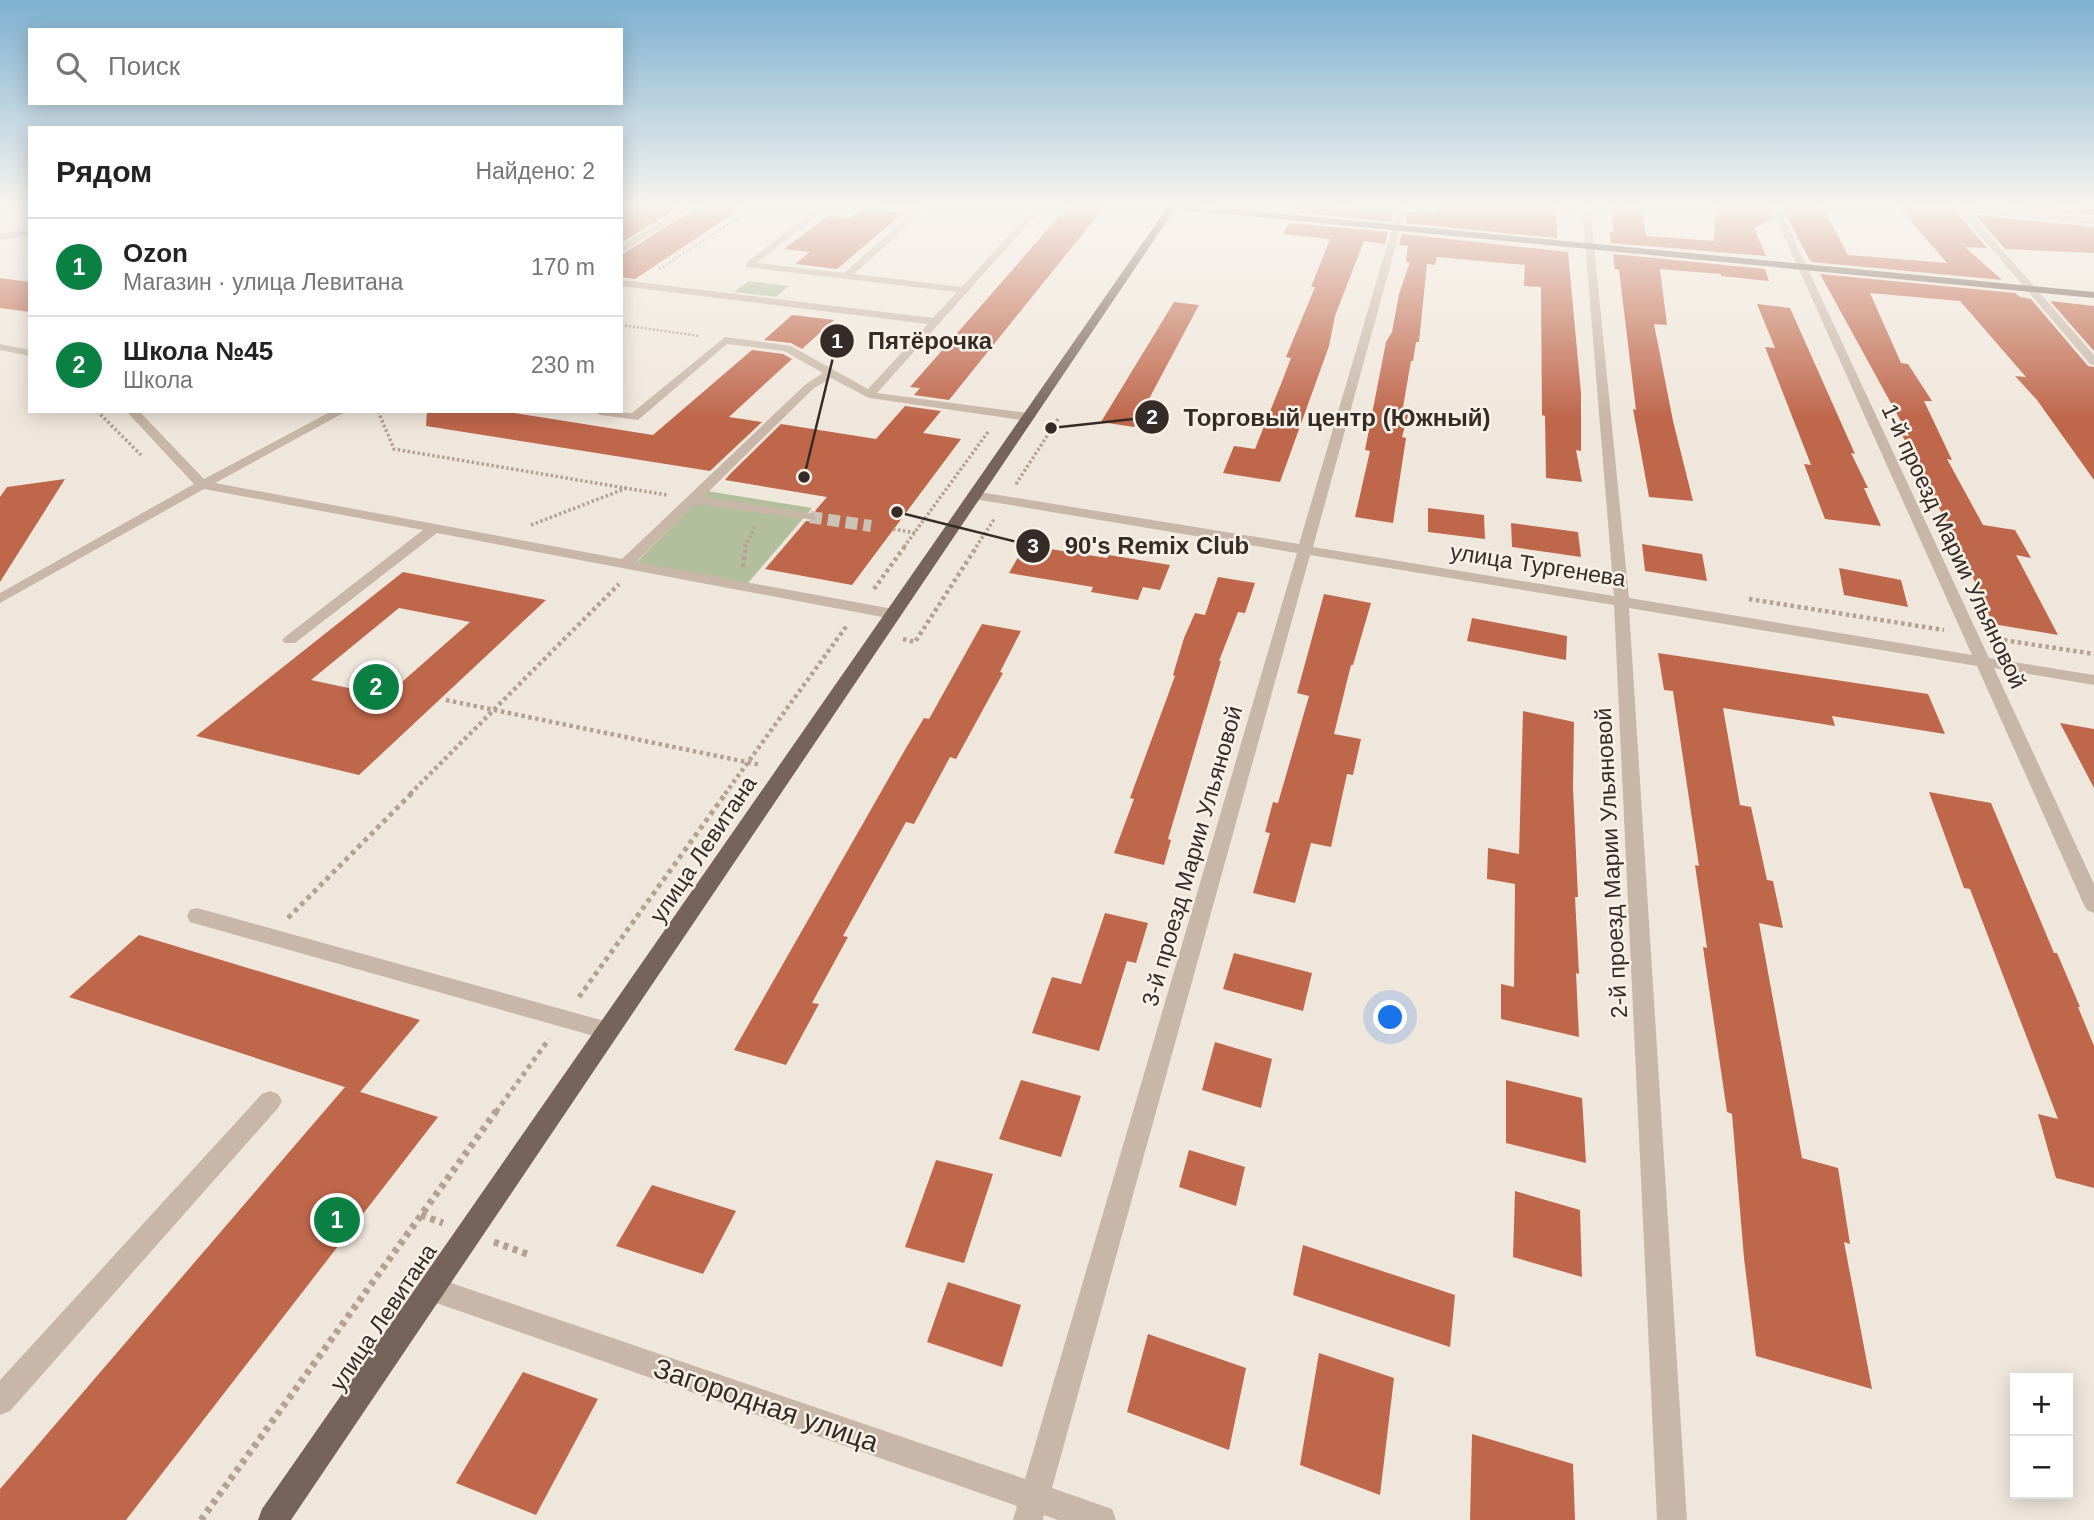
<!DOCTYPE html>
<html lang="ru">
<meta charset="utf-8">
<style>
body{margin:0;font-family:Helvetica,sans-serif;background:#f6f6f6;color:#222}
.controls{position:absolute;right:21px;bottom:21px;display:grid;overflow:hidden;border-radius:0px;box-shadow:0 4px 18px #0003}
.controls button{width:63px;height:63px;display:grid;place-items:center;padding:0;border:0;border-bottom:2px solid #e0e0e0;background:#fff;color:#222;font:35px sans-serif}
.you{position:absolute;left:1391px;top:1018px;width:24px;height:24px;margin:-18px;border:5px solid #fff;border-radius:50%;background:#1a73e8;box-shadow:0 0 0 10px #1a73e833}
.badge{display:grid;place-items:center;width:46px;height:46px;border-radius:50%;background:#0b8043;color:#fff;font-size:23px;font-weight:700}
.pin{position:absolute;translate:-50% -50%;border:4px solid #fff;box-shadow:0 2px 7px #0006}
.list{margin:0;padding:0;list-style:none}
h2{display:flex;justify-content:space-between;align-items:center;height:91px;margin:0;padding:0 28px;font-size:30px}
h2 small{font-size:23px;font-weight:400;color:#767676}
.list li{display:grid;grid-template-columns:46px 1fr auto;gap:21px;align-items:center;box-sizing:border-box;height:98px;padding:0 28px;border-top:2px solid #e0e0e0}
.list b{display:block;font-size:26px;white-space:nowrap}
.list p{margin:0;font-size:23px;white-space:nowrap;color:#767676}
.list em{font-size:23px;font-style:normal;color:#767676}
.icon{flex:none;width:38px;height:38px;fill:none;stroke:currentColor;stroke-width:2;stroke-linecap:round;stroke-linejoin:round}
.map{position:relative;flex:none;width:2094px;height:1520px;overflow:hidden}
.search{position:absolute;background:#fff;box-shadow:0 4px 18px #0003;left:28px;top:28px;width:595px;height:77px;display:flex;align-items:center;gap:18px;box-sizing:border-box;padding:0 24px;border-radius:0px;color:#767676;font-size:26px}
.panel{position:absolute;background:#fff;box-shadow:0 4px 18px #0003;left:28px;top:126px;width:595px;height:287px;border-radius:0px}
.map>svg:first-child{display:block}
</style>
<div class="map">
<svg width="2094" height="1520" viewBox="0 0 2094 1520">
<rect width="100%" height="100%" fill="#f0e7dc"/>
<g fill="#b3bf9c">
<path d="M749,281L789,286L776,297L734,292Z"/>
<path d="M707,491L812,508L743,589L630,569Z"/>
</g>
<g fill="#bf674b" fill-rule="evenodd">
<path d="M621,205H683L621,243Z"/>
<path d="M701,205H746L635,279L621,277V255Z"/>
<path d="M1069,205H1106L949,400L914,395L920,388L910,387Z"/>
<path d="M1297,205H1328L1394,211L1391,222L1294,212Z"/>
<path d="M1439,205H1556L1557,238L1405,223L1408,212L1415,213L1416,210L1438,212Z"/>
<path d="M1611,205L1641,207L1646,236L1714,241L1716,205H1768L1773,219L1754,228L1766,256L1611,243L1610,232H1614Z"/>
<path d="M1781,205H1821L1848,255L1947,263L1897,205L1952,207L1987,248L1965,247L2002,280L1813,262L1809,259Z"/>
<path d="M1987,205H2053L2094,209V215Z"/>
<path d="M863,208L903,213L837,269L795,264L810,252L784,249L828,216L850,218Z"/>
<path d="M1975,215L2094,227V253L2005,249Z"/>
<path d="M1289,223L1388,232L1385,244L1364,241L1335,316L1329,346L1280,482L1223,473L1234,446L1255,449L1281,384L1291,358L1286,357L1315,287H1311L1330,239L1283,234Z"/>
<path d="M1402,234L1568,252L1581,393V451L1576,450L1582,482L1546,478L1545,416L1542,415L1541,287L1524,286L1525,265L1437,257L1435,265L1427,264L1419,342H1416L1413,361H1411L1403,407L1410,408L1402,437L1406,438L1393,523L1355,517L1370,451L1365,450L1386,342L1392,332L1399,294L1410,262H1406L1408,246L1399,245Z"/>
<path d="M1613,254L1765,269L1769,281L1721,276V274L1660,269L1667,325L1654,324L1673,421L1693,501L1649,497L1633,409L1636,410L1619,270L1615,269Z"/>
<path d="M1820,274L2015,293L2020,297L2031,299L2088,366L2094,367V480L2037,400L2015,376L2026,377L1960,301L1870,293L1901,363L1908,364L1932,401H1924L1952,460L1947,459L1983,525L2015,530L2031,558L2016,555L2058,635L1993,624L1965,559L1902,435L1909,436Z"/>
<path d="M0,278L30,282V312L0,308Z"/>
<path d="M2050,301L2094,306V351Z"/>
<path d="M1174,302L1199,305L1134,427L1101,422Z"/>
<path d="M1757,304L1790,308L1855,454L1851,453L1868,488H1864L1881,526L1825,519L1804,464L1811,465L1765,347L1775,348Z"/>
<path d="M792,315L834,320L802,349L791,343L764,340Z"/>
<path d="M752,350L783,354L792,359L729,417L762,422L710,471L426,426L427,411H501L653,435Z"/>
<path d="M905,406L941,411L923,433L961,439L852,585L765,569L806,521L817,522L818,514L815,511L827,497L725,480L730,474L781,424L876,439Z"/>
<path d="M65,479L0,582V497L7,487Z"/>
<path d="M1428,508L1484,515L1485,539L1428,532Z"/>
<path d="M1511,523L1578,532L1581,557L1512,547Z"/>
<path d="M1642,544L1702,554L1707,581L1645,571Z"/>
<path d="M1025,545L1107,558L1109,555L1170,565L1160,590L1143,587L1138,600L1091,592L1093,587L1009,573Z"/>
<path d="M1839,568L1901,580L1908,607L1844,595Z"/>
<path d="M403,572L546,600L359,775L196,736ZM399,608L470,622L386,696L311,680Z"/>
<path d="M1218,577L1255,583L1245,613L1238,612L1219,661H1221L1168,839L1171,840L1164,865L1114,853L1134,799L1130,798L1175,676L1173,675L1184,638L1195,613L1205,615Z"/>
<path d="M1324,594L1371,603L1353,665H1351L1334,734L1361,739L1353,775L1347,774L1331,847L1311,843L1295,903L1253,893L1270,833L1265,832L1273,802L1278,803L1309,696L1297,693Z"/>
<path d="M1472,618L1567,636L1566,660L1467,641Z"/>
<path d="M982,624L1021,631L1000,672L1003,673L956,759L950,757L914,824L906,822L843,936L848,937L812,1003L819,1004L786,1065L734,1050L906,748L924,718L929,719Z"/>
<path d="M1658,653L1928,694L1945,734L1832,716L1835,726L1723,708L1740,805L1751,807L1767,880L1773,881L1783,928L1759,923L1802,1158L1838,1168L1850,1244L1844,1242L1872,1389L1756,1356L1744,1258L1732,1114L1727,1112L1703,947L1707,948L1695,865L1699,866L1673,691L1664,690Z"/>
<path d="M1523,711L1574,722L1573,788L1578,897H1575L1579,974L1576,973L1579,1037L1501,1019V984L1514,987L1515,884L1487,879L1488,848L1519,854Z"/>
<path d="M2060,723L2094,729V788Z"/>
<path d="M1929,792L1991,803L2054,953H2057L2080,1007H2078L2094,1046V1188L2056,1178L2038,1114L2058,1119L1970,889L1964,888Z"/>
<path d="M1105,913L1148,923L1136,963L1127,961L1099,1051L1032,1033L1052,977L1081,984Z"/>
<path d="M139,935L420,1020L360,1092L69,997Z"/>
<path d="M1234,953L1312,973L1303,1011L1223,989Z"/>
<path d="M1215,1042L1272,1059L1261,1108L1202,1090Z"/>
<path d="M1021,1080L1081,1096L1061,1157L999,1139Z"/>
<path d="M1506,1080L1582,1098L1586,1163L1506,1143Z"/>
<path d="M345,1087L438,1117L126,1520H0V1489Z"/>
<path d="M1189,1150L1245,1167L1236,1206L1179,1187Z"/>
<path d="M936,1160L993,1174L964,1263L905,1247Z"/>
<path d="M652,1185L736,1211L703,1274L616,1246Z"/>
<path d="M1515,1191L1580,1210L1582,1277L1513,1257Z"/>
<path d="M1303,1245L1455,1295L1450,1347L1293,1295Z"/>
<path d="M948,1282L1021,1305L1002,1367L927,1342Z"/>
<path d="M1148,1334L1246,1368L1229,1450L1127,1412Z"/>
<path d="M1319,1353L1394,1378L1380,1495L1300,1465Z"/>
<path d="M523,1372L598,1399L536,1515L456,1483Z"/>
<path d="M1472,1434L1573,1464L1575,1520H1470Z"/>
</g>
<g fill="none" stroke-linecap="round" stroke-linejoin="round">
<path stroke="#cbc2b8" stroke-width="12" stroke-dasharray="12 6" stroke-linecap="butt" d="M810,517L871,526"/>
<g stroke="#b4a192" stroke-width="2.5" stroke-dasharray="2 2" stroke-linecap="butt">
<path d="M0,208L27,211"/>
<path d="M621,215L638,205"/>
<path d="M659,269L759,205"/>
<path d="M621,325L700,336"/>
</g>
<g stroke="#b4a192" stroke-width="3.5" stroke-dasharray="2.5 2.5" stroke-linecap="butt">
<path d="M97,411L141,455"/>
<path d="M378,411L394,449L667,495"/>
<path d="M1016,484L1058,419"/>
<path d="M531,525L627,488"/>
<path d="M893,529L916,533"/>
<path d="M745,547L755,526"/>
<path d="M904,547L988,432"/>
<path d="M976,547L995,518"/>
</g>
<g stroke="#b4a192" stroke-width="4.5" stroke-dasharray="3.5 3.5" stroke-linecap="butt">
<path d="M743,567L746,546"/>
<path d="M874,589L905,546"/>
<path d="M1749,599L1944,630"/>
<path d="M903,639L915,642L977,546"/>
<path d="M1997,639L2094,654"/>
<path d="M446,700L761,765"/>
<path d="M410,794L619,584"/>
<path d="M725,794L848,624"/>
</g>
<g stroke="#b4a192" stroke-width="5" stroke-dasharray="4.5 4.5" stroke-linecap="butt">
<path d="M288,918L412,793"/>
<path d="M579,997L726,793"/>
<path d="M496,1112L549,1039"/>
</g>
<g stroke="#b4a192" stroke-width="7" stroke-dasharray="5 5" stroke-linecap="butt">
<path d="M421,1215L443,1223"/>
<path d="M494,1242L530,1255"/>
<path d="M201,1520L497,1110"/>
</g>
<g fill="#c8b7a8" fill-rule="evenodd">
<path d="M688,205H698L621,253V246Z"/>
<path d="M821,205H831L757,263L844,273L913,212L865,205L920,207L923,212L854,274L962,287L1036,205H1045L877,393L1028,413L1034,417L1028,421L869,398L831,378L814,388L703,497L810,513L815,514V520L695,504L636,562L893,609L898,611L901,614L898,617L893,619L437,533L295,643H285L282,640L285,637L423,530L204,489L0,603V593L194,484L126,411H139L204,479L332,411H347L215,483L622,559L806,384L823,373L784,351L727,344L638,420L600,415L594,411L632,413L725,337L791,346L868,389L928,324L621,286V280L933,318L957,292L746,267V263Z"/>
<path d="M1399,205H1407L1313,547L1614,596L1582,205H1590L1629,598L1972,655L1770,205H1778L1989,658L2094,675V685L1994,668L2094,884V913L2087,910L2084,905L1977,666L1629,608L1687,1520H1657L1614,605L1310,555L1052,1488L1112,1509L1116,1520H1058L1044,1515L1043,1520H1013L1017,1506L422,1298L418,1289L422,1280L431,1276L1025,1479L1297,553L974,499L967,495L974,491L1299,544Z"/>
<path d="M1954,205L2094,218V224L1969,212L2094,355V365L2090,364Z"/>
<path d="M30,229V235L0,240V234Z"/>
<path d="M0,344L30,350V356L0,350Z"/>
<path d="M197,908L608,1022L616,1024L619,1031L616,1038L608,1040L190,922L187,916L190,910Z"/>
<path d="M270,1091L278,1094L282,1101L278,1108L10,1411L0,1415V1380L262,1094Z"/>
</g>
<path fill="#76635a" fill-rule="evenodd" d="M1169,205H1191L2094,292V298L1175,209L291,1520H258L262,1509Z"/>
</g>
<linearGradient id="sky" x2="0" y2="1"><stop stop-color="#7db0d0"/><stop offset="0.49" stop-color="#f8f4ef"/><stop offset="1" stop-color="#f8f4ef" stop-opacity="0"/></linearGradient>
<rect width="2094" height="418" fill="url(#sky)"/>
<g text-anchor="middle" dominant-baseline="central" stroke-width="5" stroke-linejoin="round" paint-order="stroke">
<g font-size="23" fill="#352c28" stroke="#f8f1e8">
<text transform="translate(1954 546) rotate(65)">1-й проезд Марии Ульяновой</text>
<text transform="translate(1538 565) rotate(9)">улица Тургенева</text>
<text transform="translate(703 849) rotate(-56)">улица Левитана</text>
<text transform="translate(1192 856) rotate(-74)">3-й проезд Марии Ульяновой</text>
<text transform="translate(1611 863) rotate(-93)">2-й проезд Марии Ульяновой</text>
<text transform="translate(383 1317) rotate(-56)">улица Левитана</text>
</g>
<g font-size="28" fill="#352c28" stroke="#f8f1e8">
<text transform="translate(766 1405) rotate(19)">Загородная улица</text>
</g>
</g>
<path fill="none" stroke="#352c28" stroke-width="2.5" d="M804 477L837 341M1051 428L1152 417M897 512L1033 546"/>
<g fill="#352c28" stroke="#f8f1e8" stroke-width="2.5">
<circle cx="804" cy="477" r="7"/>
<circle cx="1051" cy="428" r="7"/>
<circle cx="897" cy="512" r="7"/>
<circle cx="837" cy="341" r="18"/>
<circle cx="1152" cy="417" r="18"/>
<circle cx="1033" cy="546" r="18"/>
</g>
<g font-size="21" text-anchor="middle" font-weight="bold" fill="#fff">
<text x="837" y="348">1</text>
<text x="1152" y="424">2</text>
<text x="1033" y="553">3</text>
</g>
<g font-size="24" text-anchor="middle" font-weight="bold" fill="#352c28" stroke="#f8f1e8" stroke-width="5" stroke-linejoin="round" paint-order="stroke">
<text x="930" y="349">Пятёрочка</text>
<text x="1337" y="426">Торговый центр (Южный)</text>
<text x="1157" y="554">90's Remix Club</text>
</g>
</svg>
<div class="controls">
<button>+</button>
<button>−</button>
</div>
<div class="you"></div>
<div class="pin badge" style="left:337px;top:1220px">1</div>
<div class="pin badge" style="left:376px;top:687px">2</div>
<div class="search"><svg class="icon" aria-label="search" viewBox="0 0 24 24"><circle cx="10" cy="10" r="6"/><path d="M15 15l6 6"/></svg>Поиск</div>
<section class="panel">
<h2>Рядом<small>Найдено: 2</small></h2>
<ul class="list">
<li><span class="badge">1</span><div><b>Ozon</b><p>Магазин · улица Левитана</p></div><em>170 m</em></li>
<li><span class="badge">2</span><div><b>Школа №45</b><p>Школа</p></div><em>230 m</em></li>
</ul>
</section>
</div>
